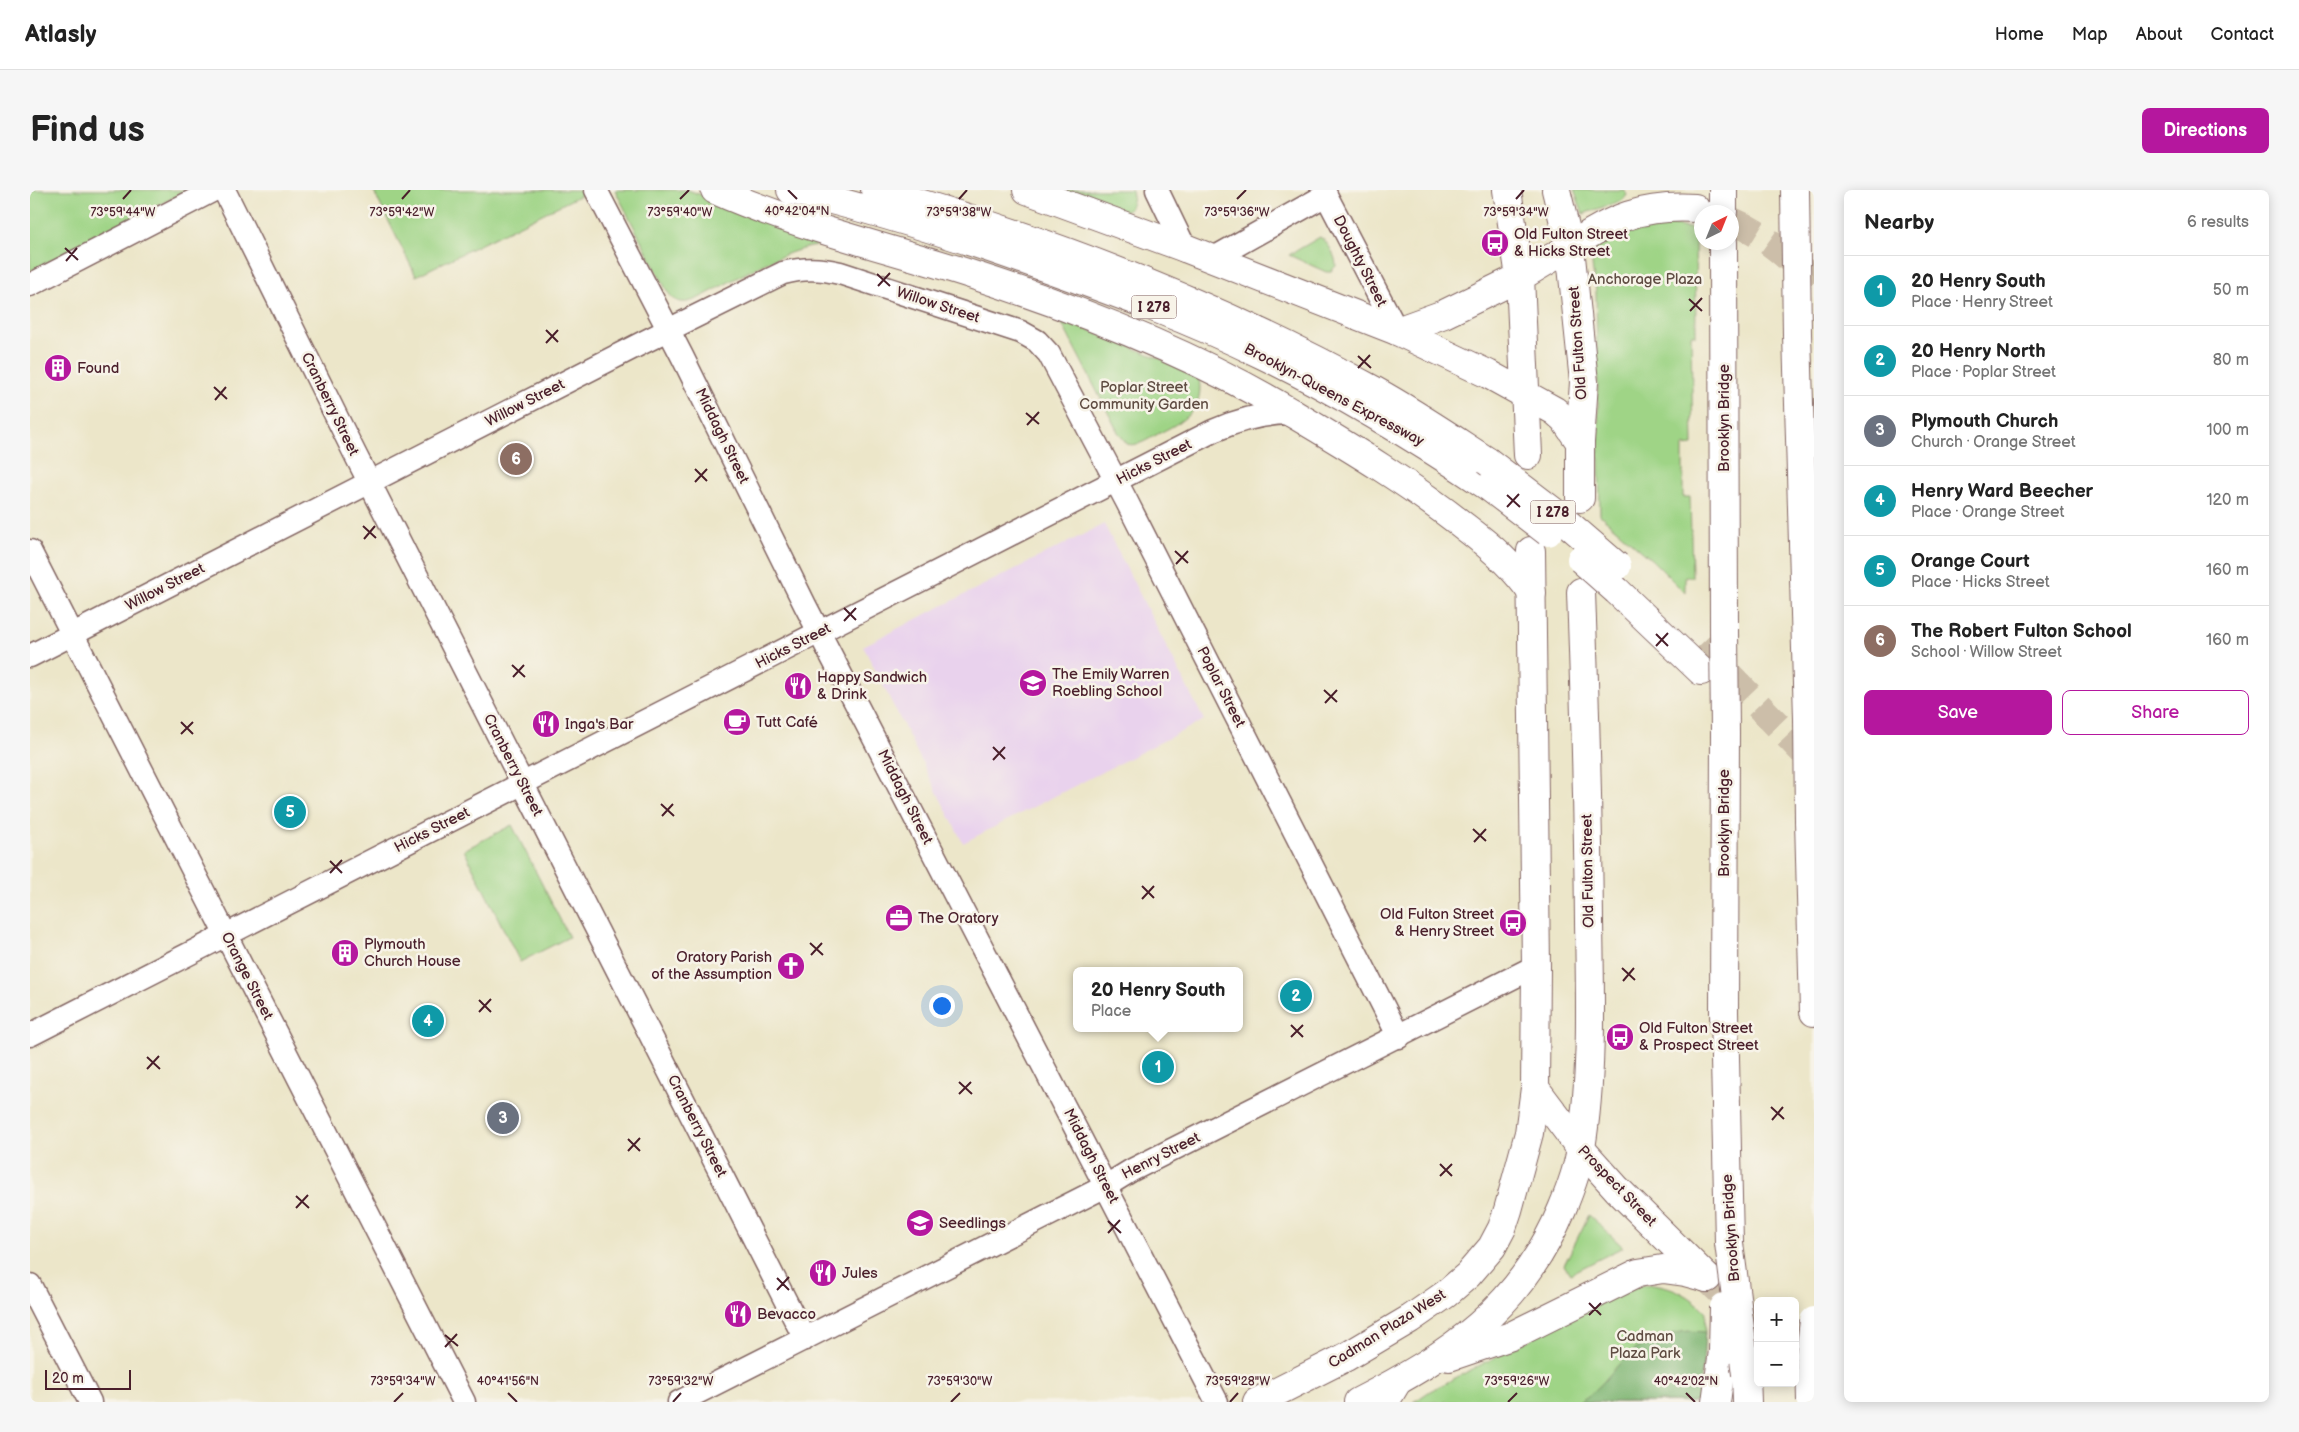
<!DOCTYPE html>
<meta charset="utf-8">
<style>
body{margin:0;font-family:"Balsamiq Sans",sans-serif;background:#f6f6f6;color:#222}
.controls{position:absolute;right:15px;bottom:15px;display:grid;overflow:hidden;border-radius:8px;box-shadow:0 2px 12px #0003}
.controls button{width:45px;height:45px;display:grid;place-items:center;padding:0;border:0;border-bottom:1px solid #e0e0e0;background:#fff;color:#222;font:25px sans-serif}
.compass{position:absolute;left:1664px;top:15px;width:45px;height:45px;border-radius:50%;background:#fff;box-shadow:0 2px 12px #0003;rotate:43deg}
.scale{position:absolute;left:15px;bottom:12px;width:86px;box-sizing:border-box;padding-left:5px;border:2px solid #4a1f2b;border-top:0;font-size:14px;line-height:18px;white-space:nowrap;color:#4a1f2b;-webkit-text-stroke:4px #f7f3e8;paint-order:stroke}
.you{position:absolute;left:911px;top:815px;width:18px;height:18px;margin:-12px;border:4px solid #fff;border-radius:50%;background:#1a73e8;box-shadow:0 0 0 8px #1a73e833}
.badge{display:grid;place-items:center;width:32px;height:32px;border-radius:50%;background:#b5179e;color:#fff;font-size:16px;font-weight:700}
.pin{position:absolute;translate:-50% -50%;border:2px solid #fff;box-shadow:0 1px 5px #0006}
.popup{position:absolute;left:1043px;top:777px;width:170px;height:65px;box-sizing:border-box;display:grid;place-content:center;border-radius:8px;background:#fff;filter:drop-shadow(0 1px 4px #0005);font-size:16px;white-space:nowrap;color:#767676}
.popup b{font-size:19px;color:#222}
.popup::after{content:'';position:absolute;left:50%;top:100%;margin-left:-10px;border:10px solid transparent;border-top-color:#fff}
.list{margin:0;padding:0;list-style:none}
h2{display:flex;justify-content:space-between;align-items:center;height:65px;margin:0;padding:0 20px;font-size:21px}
h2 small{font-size:16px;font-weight:400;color:#767676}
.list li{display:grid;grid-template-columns:32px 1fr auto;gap:15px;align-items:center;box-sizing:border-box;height:70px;padding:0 20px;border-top:1px solid #e0e0e0}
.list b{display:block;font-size:19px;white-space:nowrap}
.list p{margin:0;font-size:16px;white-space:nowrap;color:#767676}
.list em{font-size:16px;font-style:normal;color:#767676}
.actions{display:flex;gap:10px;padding:15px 20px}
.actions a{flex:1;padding:11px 0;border:1px solid #b5179e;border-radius:8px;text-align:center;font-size:18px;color:#b5179e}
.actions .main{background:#b5179e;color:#fff}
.map{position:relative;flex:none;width:1784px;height:1212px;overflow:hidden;border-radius:8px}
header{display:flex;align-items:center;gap:30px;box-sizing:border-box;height:70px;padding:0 25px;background:#fff;border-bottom:1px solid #e0e0e0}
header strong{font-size:24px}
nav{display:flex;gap:28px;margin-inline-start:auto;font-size:18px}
.intro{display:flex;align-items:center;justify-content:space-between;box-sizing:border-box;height:120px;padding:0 30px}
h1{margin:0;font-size:35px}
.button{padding:12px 22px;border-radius:8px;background:#b5179e;color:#fff;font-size:18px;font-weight:700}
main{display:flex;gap:30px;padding:0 30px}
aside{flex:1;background:#fff;border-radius:8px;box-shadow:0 2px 12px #0003}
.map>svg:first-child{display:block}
</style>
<header>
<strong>Atlasly</strong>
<nav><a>Home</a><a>Map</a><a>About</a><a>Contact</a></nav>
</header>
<div class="intro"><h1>Find us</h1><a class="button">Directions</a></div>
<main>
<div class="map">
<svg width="1784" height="1212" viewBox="0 0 1784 1212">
<rect width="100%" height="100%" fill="#f7f3e8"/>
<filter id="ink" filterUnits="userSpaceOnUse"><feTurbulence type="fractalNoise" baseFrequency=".02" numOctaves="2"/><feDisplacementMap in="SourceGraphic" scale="10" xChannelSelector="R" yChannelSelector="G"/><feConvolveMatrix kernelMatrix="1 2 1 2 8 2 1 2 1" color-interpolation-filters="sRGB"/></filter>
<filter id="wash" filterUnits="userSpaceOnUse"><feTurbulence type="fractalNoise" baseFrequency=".0096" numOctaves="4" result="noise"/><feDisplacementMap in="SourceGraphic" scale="20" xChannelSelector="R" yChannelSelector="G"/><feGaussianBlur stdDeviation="1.12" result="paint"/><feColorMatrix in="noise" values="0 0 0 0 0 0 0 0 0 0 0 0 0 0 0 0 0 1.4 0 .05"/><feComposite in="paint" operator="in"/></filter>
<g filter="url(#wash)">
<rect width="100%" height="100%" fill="#ece6c9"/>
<path fill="#e9d2ed" d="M1074,334L1174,530L933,653L833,456Z"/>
<g fill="#9fd486" stroke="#747a58">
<path d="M0,0H158L0,81Z"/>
<path d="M343,0H551L553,4L386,86Z"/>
<path d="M585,0H658L804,54C760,54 707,89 667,109C652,115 644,113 636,99Z"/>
<path d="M1028,0H1102L1103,7L1100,19L1094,22Z"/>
<path d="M1544,0H1594L1597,5L1593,10L1553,24Z"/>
<path d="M1633,34L1665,39L1666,145H1661L1663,255L1653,256V307H1660L1662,385V387H1655V403L1622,370L1570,325L1566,101C1565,91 1559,71 1564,62C1571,47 1617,35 1633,34Z"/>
<path d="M1290,47C1298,52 1306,66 1306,76L1300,82H1296L1259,65Z"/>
<path d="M1029,128L1168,184C1177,220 1153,231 1126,245C1117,250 1107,257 1097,254L1088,242Z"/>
<path d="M482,635L539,747L490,772L434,660Z"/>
<path d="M1559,1025L1593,1057L1540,1084L1534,1075Z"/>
<path d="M1623,1094C1645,1097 1661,1106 1676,1122L1673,1176L1667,1212H1384L1400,1201L1592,1102L1611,1095Z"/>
</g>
<path fill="#7fb673" stroke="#646a4f" d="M1660,1141L1675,1142L1673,1176L1667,1212H1549C1570,1199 1575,1189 1591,1172C1608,1153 1635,1143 1660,1141Z"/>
</g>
<g filter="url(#ink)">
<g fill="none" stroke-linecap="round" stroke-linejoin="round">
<path stroke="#ccbea9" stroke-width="28" stroke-dasharray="28 14" stroke-linecap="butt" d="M1677,1088L1728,1139"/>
<g stroke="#ccbea9" stroke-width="28" stroke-dasharray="28 14" stroke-linecap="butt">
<path d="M1702,31C1734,44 1759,67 1784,92"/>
<path d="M1670,455L1784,573"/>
</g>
<defs>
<g id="street">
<path d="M194,0L325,264L775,1149"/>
<path d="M566,0L652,166L775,415L1187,1212"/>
<path d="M1127,0L1155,58"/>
<path d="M1296,5L1367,141"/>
<path d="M1182,69L1296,5"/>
<path d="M0,95L184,0"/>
<path d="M0,361L434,1212"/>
<path d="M0,466L614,152L753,83C773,78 789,78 810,83L991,142L1007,151L1019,164L1097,312L1369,847"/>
<path d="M0,845L1183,241C1210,229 1234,223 1262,223"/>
<path d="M0,1095L60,1212"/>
<path d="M649,1212L1076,996L1102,980L1506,776"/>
</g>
<g id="secondary">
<path d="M1526,0L1540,57L1554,192L1550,252"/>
<path d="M1155,58L1367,141L1414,124L1490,87L1477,0"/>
<path d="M1262,223C1321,258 1381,294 1435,337C1460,356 1485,377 1502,403"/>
<path d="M1505,898L1551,959L1587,999L1677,1088"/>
</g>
<g id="primary">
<path d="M1367,141L1458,184L1525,221L1534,229L1550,252V308"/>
<path d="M1498,265L1490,87L1540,57"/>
<path d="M1419,1167L1481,1146L1608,1083L1633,1079L1655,1082L1677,1088"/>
<path d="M1227,1212L1316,1167L1380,1129L1416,1104L1438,1085L1462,1057L1472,1038L1478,1020L1499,943L1505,898L1506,776L1501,361"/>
<path d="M1328,1212C1420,1165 1491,1118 1532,1019C1540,1000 1548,979 1551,958C1563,884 1560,806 1559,731C1558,621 1555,512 1551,402"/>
</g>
<g id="highway">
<path d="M685,0C768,37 857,57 943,85C1051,120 1165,164 1262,223"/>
<path d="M761,0C843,19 924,45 1003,73C1082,101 1160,129 1235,166C1313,204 1387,249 1459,297"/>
<path d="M845,0C1017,49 1187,114 1345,201C1383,222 1420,247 1457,271"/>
<path d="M997,0L1155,58"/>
<path d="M1693,0V22"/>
<path d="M1693,52L1694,441"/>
<path d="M1540,57C1581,28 1613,15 1665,18"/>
<path d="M1767,144L1778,528"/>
<path d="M1587,401L1671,481"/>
<path d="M1695,543L1694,822L1699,1053"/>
<path d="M1779,630L1784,822"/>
<path d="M1716,1184L1717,1212"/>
<path d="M1355,1212L1367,1192"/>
<path d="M1686,1212L1693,1161"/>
</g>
</defs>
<use href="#street" stroke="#836562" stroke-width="25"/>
<use href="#secondary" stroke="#836562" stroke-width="30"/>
<use href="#primary" stroke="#836562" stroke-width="30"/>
<use href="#highway" stroke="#836562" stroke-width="30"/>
<use href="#street" stroke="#fff" stroke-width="22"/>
<use href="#secondary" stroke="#fff" stroke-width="28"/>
<use href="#primary" stroke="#fff" stroke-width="28"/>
<use href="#highway" stroke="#fff" stroke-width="28"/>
<defs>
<g id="highway-bridge">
<path d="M1765,0L1767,144"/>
<path d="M1457,271L1529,326L1587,376"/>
<path d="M1459,297L1518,342"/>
<path d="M1551,369L1587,401"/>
<path d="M1694,441L1695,543"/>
<path d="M1778,528L1779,630"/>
<path d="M1699,1053L1716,1184"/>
<path d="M1693,1161L1694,1117"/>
<path d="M1781,1212L1780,1164L1784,1131"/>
</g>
</defs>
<use href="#highway-bridge" stroke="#836562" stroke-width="30" stroke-linecap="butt"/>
<use href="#highway-bridge" stroke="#fff" stroke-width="28"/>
</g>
</g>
<path fill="none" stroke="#4a1f2b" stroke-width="2" d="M758,0L767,9M93,9L101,0M372,9L380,0M650,9L659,0M929,9L937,0M1207,9L1216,0M1486,9L1494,0M35,58L48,70M36,71L47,58M847,84L860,96M848,96L860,83M1659,109L1672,121M1660,121L1672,108M516,140L528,152M516,153L528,140M1328,166L1341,178M1328,178L1340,165M184,197L197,209M185,210L196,197M996,223L1009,234M997,235L1009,222M665,279L677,291M665,292L677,279M1477,305L1490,317M1477,317L1489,304M333,336L346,348M334,349L345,336M1145,361L1158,373M1146,374L1158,361M814,418L826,430M814,431L826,418M1626,444L1638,456M1626,456L1638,443M482,475L495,487M483,487L494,475M1294,500L1307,512M1295,513L1307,500M151,532L163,544M151,544L163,532M963,557L975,569M963,570L975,557M631,614L644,626M632,626L643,614M1443,639L1456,651M1444,652L1456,639M300,671L312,683M300,683L312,670M1112,696L1124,708M1112,709L1124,696M780,753L793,765M781,765L792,753M1592,778L1605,790M1593,791L1604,778M449,810L461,822M449,822L461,809M1261,835L1273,847M1261,847L1273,835M117,867L130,879M117,879L129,866M929,892L942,904M929,904L941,892M1741,917L1754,929M1742,930L1753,917M598,949L610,961M598,961L610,948M1410,974L1422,986M1410,986L1422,974M266,1006L279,1018M266,1018L278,1005M1078,1031L1091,1043M1078,1043L1090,1030M747,1088L759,1100M747,1100L759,1087M1559,1113L1571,1125M1559,1125L1571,1113M415,1145L428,1156M415,1157L427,1144M478,1203L487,1212M1656,1203L1665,1212M364,1212L373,1203M643,1212L651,1203M921,1212L930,1203M1200,1212L1208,1203M1478,1212L1487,1203"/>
<defs>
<symbol id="bus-disc" viewBox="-11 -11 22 22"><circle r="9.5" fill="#b5179e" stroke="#f7f3e8"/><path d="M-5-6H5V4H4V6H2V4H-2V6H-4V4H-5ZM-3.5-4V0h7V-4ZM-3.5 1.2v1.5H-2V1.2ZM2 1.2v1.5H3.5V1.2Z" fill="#fff"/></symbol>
<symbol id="building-disc" viewBox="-11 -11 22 22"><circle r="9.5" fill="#b5179e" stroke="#f7f3e8"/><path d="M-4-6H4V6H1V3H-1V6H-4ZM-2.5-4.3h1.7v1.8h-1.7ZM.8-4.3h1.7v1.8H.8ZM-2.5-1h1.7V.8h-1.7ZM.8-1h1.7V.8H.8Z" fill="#fff"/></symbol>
<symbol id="school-disc" viewBox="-11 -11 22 22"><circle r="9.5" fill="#b5179e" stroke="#f7f3e8"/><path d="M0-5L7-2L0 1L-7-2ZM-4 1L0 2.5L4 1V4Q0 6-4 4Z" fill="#fff"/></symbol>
<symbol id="restaurant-disc" viewBox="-11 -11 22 22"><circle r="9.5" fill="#b5179e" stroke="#f7f3e8"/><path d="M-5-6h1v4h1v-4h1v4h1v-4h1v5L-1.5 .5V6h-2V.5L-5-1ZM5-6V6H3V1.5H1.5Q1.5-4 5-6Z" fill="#fff"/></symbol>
<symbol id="cafe-disc" viewBox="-11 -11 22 22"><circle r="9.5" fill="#b5179e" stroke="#f7f3e8"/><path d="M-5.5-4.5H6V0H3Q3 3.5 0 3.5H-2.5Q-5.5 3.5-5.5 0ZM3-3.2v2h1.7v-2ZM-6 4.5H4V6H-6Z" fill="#fff"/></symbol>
<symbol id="office-disc" viewBox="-11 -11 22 22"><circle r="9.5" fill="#b5179e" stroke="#f7f3e8"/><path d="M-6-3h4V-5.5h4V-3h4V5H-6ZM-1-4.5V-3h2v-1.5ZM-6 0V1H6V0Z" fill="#fff"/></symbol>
<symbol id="church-disc" viewBox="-11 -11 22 22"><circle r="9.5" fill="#b5179e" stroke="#f7f3e8"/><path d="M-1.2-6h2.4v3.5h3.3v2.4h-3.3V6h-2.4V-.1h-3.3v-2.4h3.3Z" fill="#fff"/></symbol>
</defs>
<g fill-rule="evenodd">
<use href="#bus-disc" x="1449" y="37" width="32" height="32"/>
<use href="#building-disc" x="12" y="162" width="32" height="32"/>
<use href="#school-disc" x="987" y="477" width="32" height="32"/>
<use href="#restaurant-disc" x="752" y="480" width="32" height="32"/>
<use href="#cafe-disc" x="691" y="516" width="32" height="32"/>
<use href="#restaurant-disc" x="500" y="518" width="32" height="32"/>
<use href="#office-disc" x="853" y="712" width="32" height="32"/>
<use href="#bus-disc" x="1467" y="717" width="32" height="32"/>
<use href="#building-disc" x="299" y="747" width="32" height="32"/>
<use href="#church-disc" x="745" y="760" width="32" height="32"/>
<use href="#bus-disc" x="1574" y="831" width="32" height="32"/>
<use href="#school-disc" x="874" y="1017" width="32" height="32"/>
<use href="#restaurant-disc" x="777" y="1067" width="32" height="32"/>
<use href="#restaurant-disc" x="692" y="1108" width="32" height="32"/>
</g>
<g text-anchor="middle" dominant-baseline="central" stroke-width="5" stroke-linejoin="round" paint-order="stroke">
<g fill="#f7f3e8" stroke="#7e5f64" stroke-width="1">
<rect x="1101.5" y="105.5" width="45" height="23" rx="4"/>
<rect x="1500.5" y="310.5" width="45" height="23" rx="4"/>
</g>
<g font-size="14" font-weight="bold" fill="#4a1f2b">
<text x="1124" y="117">I 278</text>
<text x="1523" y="322">I 278</text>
</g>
<g font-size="15" fill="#4a1f2b" stroke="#f7f3e8" text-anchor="start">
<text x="1484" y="44">Old Fulton Street<tspan x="1484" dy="17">&amp; Hicks Street</tspan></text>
<text x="47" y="178">Found</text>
<text x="1022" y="484">The Emily Warren<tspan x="1022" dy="17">Roebling School</tspan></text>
<text x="787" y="487">Happy Sandwich<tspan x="787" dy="17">&amp; Drink</tspan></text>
<text x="726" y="532">Tutt Café</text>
<text x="535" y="534">Inga's Bar</text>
<text x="1464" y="724" text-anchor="end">Old Fulton Street<tspan x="1464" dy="17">&amp; Henry Street</tspan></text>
<text x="888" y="728">The Oratory</text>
<text x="334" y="754">Plymouth<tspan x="334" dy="17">Church House</tspan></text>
<text x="742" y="767" text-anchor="end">Oratory Parish<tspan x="742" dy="17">of the Assumption</tspan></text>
<text x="1609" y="838">Old Fulton Street<tspan x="1609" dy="17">&amp; Prospect Street</tspan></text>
<text x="909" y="1033">Seedlings</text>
<text x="812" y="1083">Jules</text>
<text x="727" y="1124">Bevacco</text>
</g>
<g font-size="15" fill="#4a1f2b" stroke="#f7f3e8">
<text transform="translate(1330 71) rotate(63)">Doughty Street</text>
<text transform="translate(908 115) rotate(18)">Willow Street</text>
<text transform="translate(1548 153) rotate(-94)">Old Fulton Street</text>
<text transform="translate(1304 205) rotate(28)">Brooklyn-Queens Expressway</text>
<text transform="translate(495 213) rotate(-27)">Willow Street</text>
<text transform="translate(300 214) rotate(64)">Cranberry Street</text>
<text transform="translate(1694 228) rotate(-90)">Brooklyn Bridge</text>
<text transform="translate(692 246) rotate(64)">Middagh Street</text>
<text transform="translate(1124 272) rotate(-27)">Hicks Street</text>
<text transform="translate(135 397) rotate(-27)">Willow Street</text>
<text transform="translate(763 456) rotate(-27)">Hicks Street</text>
<text transform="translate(1191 497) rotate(63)">Poplar Street</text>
<text transform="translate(483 575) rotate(63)">Cranberry Street</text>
<text transform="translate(875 607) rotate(63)">Middagh Street</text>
<text transform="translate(1694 633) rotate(-90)">Brooklyn Bridge</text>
<text transform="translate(402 640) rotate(-27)">Hicks Street</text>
<text transform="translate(1558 681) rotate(-91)">Old Fulton Street</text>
<text transform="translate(217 786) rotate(63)">Orange Street</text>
<text transform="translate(667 936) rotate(63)">Cranberry Street</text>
<text transform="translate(1061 966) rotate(63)">Middagh Street</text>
<text transform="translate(1131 966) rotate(-27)">Henry Street</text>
<text transform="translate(1587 996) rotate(46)">Prospect Street</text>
<text transform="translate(1701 1038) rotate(-94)">Brooklyn Bridge</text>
<text transform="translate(1357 1139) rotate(-32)">Cadman Plaza West</text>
</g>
<g font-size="15" fill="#5f4c42" stroke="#f7f3e8">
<text x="1615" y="89">Anchorage Plaza</text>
<text x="1114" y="197">Poplar Street<tspan x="1114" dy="17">Community Garden</tspan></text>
<text x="1615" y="1146">Cadman<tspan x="1615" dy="17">Plaza Park</tspan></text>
</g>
</g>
<g font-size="12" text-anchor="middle" fill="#4a1f2b" stroke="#f7f3e8" stroke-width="5" stroke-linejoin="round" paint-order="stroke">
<text x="767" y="25">40°42'04"N</text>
<text x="93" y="26">73°59'44"W</text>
<text x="372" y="26">73°59'42"W</text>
<text x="650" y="26">73°59'40"W</text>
<text x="929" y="26">73°59'38"W</text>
<text x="1207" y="26">73°59'36"W</text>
<text x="1486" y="26">73°59'34"W</text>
<text x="373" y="1195">73°59'34"W</text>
<text x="651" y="1195">73°59'32"W</text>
<text x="930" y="1195">73°59'30"W</text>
<text x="1208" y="1195">73°59'28"W</text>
<text x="1487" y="1195">73°59'26"W</text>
<text x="478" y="1195">40°41'56"N</text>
<text x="1656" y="1195">40°42'02"N</text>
</g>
</svg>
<div class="controls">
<button>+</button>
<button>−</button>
</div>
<svg class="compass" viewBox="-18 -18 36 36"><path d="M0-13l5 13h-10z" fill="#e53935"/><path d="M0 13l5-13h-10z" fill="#767676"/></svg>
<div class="scale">20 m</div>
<div class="you"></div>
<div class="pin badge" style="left:1128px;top:877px;background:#0f9aa8">1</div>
<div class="popup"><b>20 Henry South</b>Place</div>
<div class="pin badge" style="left:1266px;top:806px;background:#0f9aa8">2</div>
<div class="pin badge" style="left:473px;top:928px;background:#6b7280">3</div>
<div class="pin badge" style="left:398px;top:831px;background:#0f9aa8">4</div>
<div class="pin badge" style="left:260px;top:622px;background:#0f9aa8">5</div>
<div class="pin badge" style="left:486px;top:269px;background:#8d6e63">6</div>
</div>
<aside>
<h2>Nearby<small>6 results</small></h2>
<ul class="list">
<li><span class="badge" style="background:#0f9aa8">1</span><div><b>20 Henry South</b><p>Place · Henry Street</p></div><em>50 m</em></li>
<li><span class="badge" style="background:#0f9aa8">2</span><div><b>20 Henry North</b><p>Place · Poplar Street</p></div><em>80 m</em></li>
<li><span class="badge" style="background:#6b7280">3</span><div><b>Plymouth Church</b><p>Church · Orange Street</p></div><em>100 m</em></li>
<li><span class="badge" style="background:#0f9aa8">4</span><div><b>Henry Ward Beecher</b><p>Place · Orange Street</p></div><em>120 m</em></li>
<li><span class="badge" style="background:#0f9aa8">5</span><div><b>Orange Court</b><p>Place · Hicks Street</p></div><em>160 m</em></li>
<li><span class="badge" style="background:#8d6e63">6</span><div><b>The Robert Fulton School</b><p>School · Willow Street</p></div><em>160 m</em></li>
</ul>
<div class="actions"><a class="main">Save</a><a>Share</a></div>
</aside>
</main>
